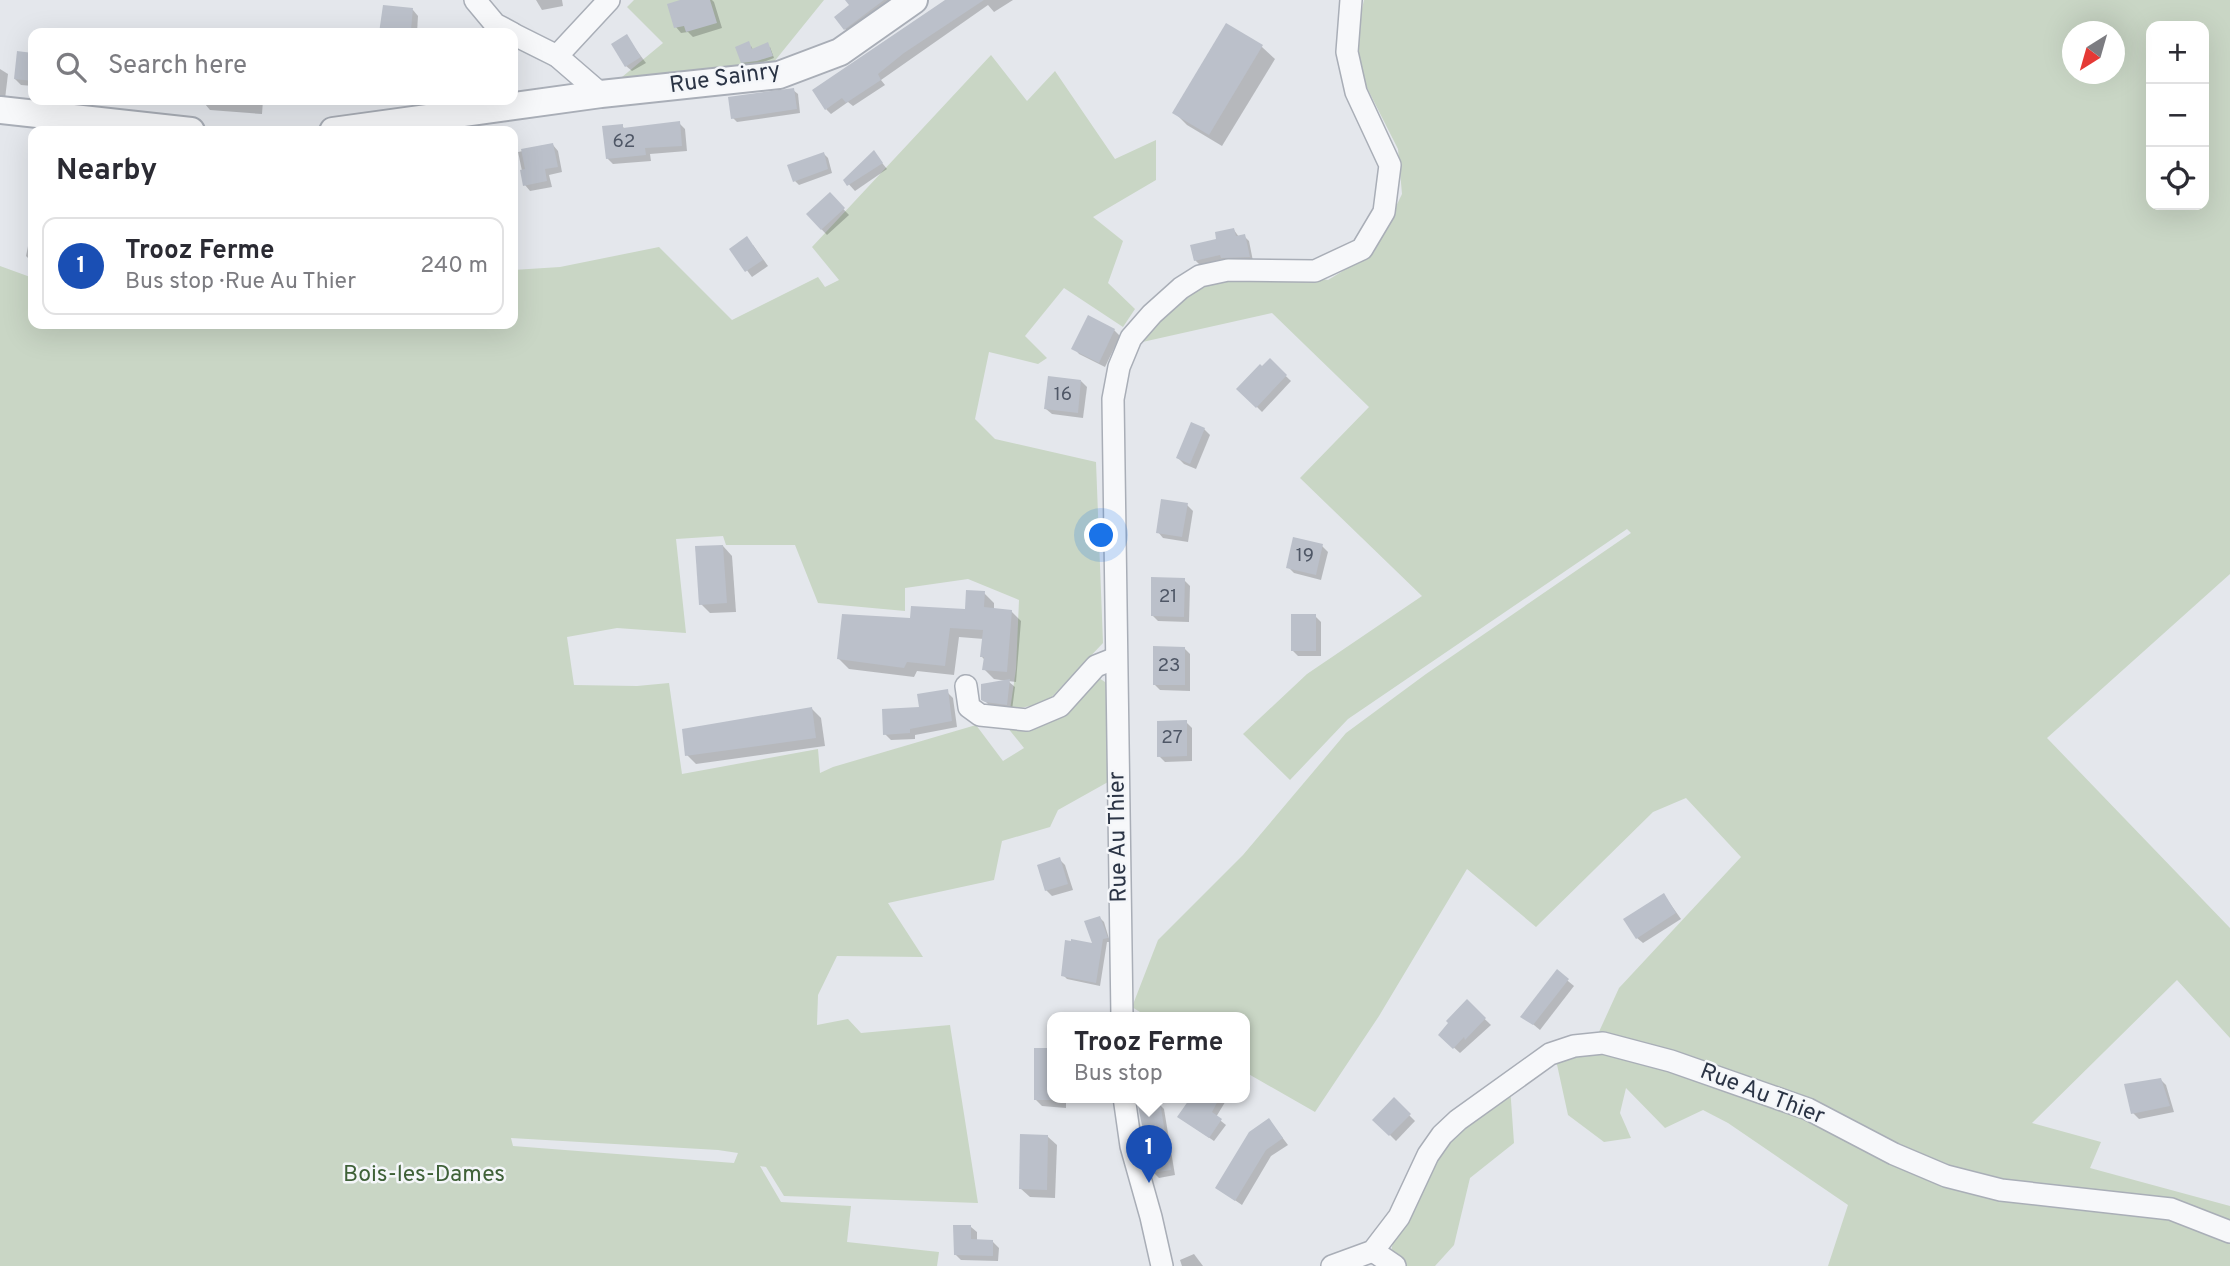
<!DOCTYPE html>
<meta charset="utf-8">
<style>
body{margin:0;font-family:Overpass,sans-serif;background:#f2f2f3;color:#2b2b33}
.controls{position:absolute;right:21px;top:21px;display:grid;overflow:hidden;border-radius:14px;box-shadow:0 7px 28px #0002}
.controls button{width:63px;height:63px;display:grid;place-items:center;padding:0;border:0;border-bottom:2px solid #e1e1e2;background:#fff;color:#2b2b33;font:35px sans-serif}
.compass{position:absolute;left:2062px;top:21px;width:63px;height:63px;border-radius:50%;background:#fff;box-shadow:0 7px 28px #0002;rotate:217deg}
.you{position:absolute;left:1102px;top:536px;width:24px;height:24px;margin:-18px;border:5px solid #fff;border-radius:50%;background:#1a73e8;box-shadow:0 0 0 10px #1a73e833}
.badge{display:grid;place-items:center;width:46px;height:46px;border-radius:50%;background:#0f766e;color:#fff;font-size:23px;font-weight:700}
.pin{position:absolute;translate:-50% -58px;filter:drop-shadow(0 2px 4px #0008)}
.pin::after{content:'';position:absolute;top:37px;width:24px;height:21px;background:inherit;clip-path:polygon(0 0,100% 0,50% 100%)}
.popup{position:absolute;left:1047px;top:1012px;width:203px;height:91px;box-sizing:border-box;display:grid;place-content:center;border-radius:14px;background:#fff;filter:drop-shadow(0 2px 5px #0005);font-size:23px;white-space:nowrap;color:#7c7c81}
.popup b{font-size:26px;color:#2b2b33}
.popup::after{content:'';position:absolute;left:50%;top:100%;margin-left:-14px;border:14px solid transparent;border-top-color:#fff}
.list{margin:0;padding:0;list-style:none}
h2{display:flex;justify-content:space-between;align-items:center;height:91px;margin:0;padding:0 28px;font-size:30px}
h2 small{font-size:23px;font-weight:400;color:#7c7c81}
.list li{display:grid;grid-template-columns:46px 1fr auto;gap:21px;align-items:center;box-sizing:border-box;height:98px;margin:0 14px 14px;padding:0 14px;border:2px solid #e1e1e2;border-radius:14px}
.list b{display:block;font-size:26px;white-space:nowrap}
.list p{margin:0;font-size:23px;white-space:nowrap;color:#7c7c81}
.list em{font-size:23px;font-style:normal;color:#7c7c81}
.icon{flex:none;width:38px;height:38px;fill:none;stroke:currentColor;stroke-width:2;stroke-linecap:round;stroke-linejoin:round}
.map{position:relative;flex:none;width:2230px;height:1266px;overflow:hidden}
.search{position:absolute;background:#fff;box-shadow:0 7px 28px #0002;left:28px;top:28px;width:490px;height:77px;display:flex;align-items:center;gap:18px;box-sizing:border-box;padding:0 24px;border-radius:14px;color:#7c7c81;font-size:26px}
.panel{position:absolute;background:#fff;box-shadow:0 7px 28px #0002;left:28px;top:126px;width:490px;height:203px;border-radius:14px}
.map>svg:first-child{display:block}
</style>
<div class="map">
<svg width="2230" height="1266" viewBox="0 0 2230 1266">
<rect width="100%" height="100%" fill="#e4e7ec"/>
<g fill="#c9d6c5" fill-rule="evenodd">
<path d="M634,0H824L769,68L616,82L663,43L627,7Z"/>
<path d="M1364,0H2230V574L2047,738L2230,928V1038L2177,980L2032,1123L2101,1142L2090,1168L2230,1206V1266H1828L1848,1205L1728,1123L1703,1110L1665,1128L1626,1088L1620,1113L1631,1138L1604,1142L1568,1115L1556,1060L1598,1034L1619,988L1741,857L1686,798L1653,812L1536,927L1467,869L1379,1016L1315,1112L1245,1072V1017H1148L1132,1007L1158,940L1243,855L1346,733L1426,674L1631,533L1627,529L1348,719L1290,780L1243,734L1307,674L1422,596L1300,478L1369,407L1272,313L1138,343L1145,331L1212,277L1291,274L1328,280L1374,252L1402,194L1398,149L1360,74L1357,31ZM2151,26H2204V205H2151ZM2072,32H2114V74H2072Z"/>
<path d="M991,55L1027,101L1055,71L1115,159L1156,140V180L1093,217L1123,241L1108,283L1135,309L1123,327L1064,288L1025,336L1047,358L1038,364L989,352L975,419L995,439L1096,462L1103,643L1046,703L1010,710L1016,669L1019,600L968,579L905,588V611L818,603L795,545H726L723,536L676,539L686,633L617,628L567,637L574,685L637,686L669,683L682,774L818,749L820,773L833,767L976,725L1003,761L1024,748L1007,727L1096,676L1111,686L1108,782L1058,810L1050,827L1002,841L994,880L888,903L923,957L837,956L818,995L817,1025L848,1019L861,1033L950,1025L978,1203L784,1196L766,1167L760,1166L781,1202L851,1206L847,1242L939,1252L937,1266H0V266L33,278V324H513V270L560,267L659,247L732,320L818,277L825,287L839,280L812,247ZM511,1138L718,1150L738,1153L734,1163L513,1146Z"/>
<path d="M1510,1086L1514,1143L1470,1178L1454,1245L1435,1266H1407L1390,1255L1409,1177Z"/>
</g>
<g fill="#0003">
<path d="M536,0H562L563,6L542,10Z"/>
<path d="M696,0H712L714,2L722,28L693,37L688,32L681,33L676,27Z"/>
<path d="M850,0H900L852,36L845,29L851,6Z"/>
<path d="M948,0H1013L994,12L988,5L881,80L885,85L853,106L848,102L831,114L826,109Z"/>
<path d="M384,7L413,10L418,16L417,33H381Z"/>
<path d="M1227,25L1262,47L1275,59L1222,146L1187,125L1174,112Z"/>
<path d="M626,36L646,63L632,71L626,66Z"/>
<path d="M751,46L753,50L770,47L774,58L761,63L745,65L742,62Z"/>
<path d="M18,53L33,55V86L21,85L15,79Z"/>
<path d="M0,69L8,74L5,99L0,98Z"/>
<path d="M793,90L798,94L800,113L737,122L733,118Z"/>
<path d="M193,100H263L262,114L210,110L205,104V101Z"/>
<path d="M679,123L685,129L687,151L650,154L651,161L613,164L607,158L622,126L626,130Z"/>
<path d="M553,145L558,151L562,172L549,175L552,187L530,191L525,185L518,152Z"/>
<path d="M874,153L887,169L855,191L845,180Z"/>
<path d="M824,154L828,158L832,173L799,185L795,181Z"/>
<path d="M830,195L849,215L827,235L808,215Z"/>
<path d="M1234,230L1239,237L1244,236L1249,241L1253,261L1227,262L1224,259L1200,265L1195,260Z"/>
<path d="M30,236L33,237V263L26,256Z"/>
<path d="M753,245L768,266L752,277L731,249Z"/>
<path d="M1114,330L1120,336L1105,367L1079,354L1074,348Z"/>
<path d="M1270,361L1291,381L1262,412L1239,389Z"/>
<path d="M1081,381L1087,387L1083,418L1052,414L1046,409Z"/>
<path d="M1204,429L1210,435L1196,469L1184,464L1178,458Z"/>
<path d="M1187,505L1193,511L1188,542L1163,538L1158,532Z"/>
<path d="M723,546L732,556L736,612L710,613L701,604Z"/>
<path d="M1322,546L1328,552L1321,580L1294,573L1288,567Z"/>
<path d="M1184,580L1190,586L1189,622L1158,621L1152,615Z"/>
<path d="M984,593L994,603V610L1011,611L1021,621L1016,682L1008,681L1015,687L1012,710L992,708L983,699L1007,681L994,679L984,669L985,660L982,657L984,639L959,637L954,675L917,671L914,677L849,669L839,659L911,620L967,611Z"/>
<path d="M1315,616L1321,622V656H1298L1292,650Z"/>
<path d="M1185,649L1190,654V691L1160,690L1154,684Z"/>
<path d="M947,692L953,698L957,727L915,735V739L891,740L885,734Z"/>
<path d="M812,709L821,718L825,746L696,764L687,755Z"/>
<path d="M1186,722L1192,728V761L1165,762L1159,756Z"/>
<path d="M1059,859L1065,865L1073,890L1052,896L1046,890Z"/>
<path d="M1664,895L1681,919L1643,943L1637,938Z"/>
<path d="M1100,918L1104,922L1110,942H1107L1100,986L1067,979L1063,975L1094,945Z"/>
<path d="M1557,972L1574,986L1540,1030L1523,1016Z"/>
<path d="M1467,1002L1491,1025L1460,1053L1440,1035Z"/>
<path d="M2160,1079L2166,1085L2174,1112L2139,1119L2133,1113Z"/>
<path d="M1053,1097H1066V1108L1042,1106L1036,1100Z"/>
<path d="M1193,1097L1227,1099L1216,1117L1226,1125L1214,1141L1179,1117Z"/>
<path d="M1394,1100L1415,1121L1396,1141L1375,1120Z"/>
<path d="M1159,1104L1164,1109L1175,1175L1159,1178L1154,1173Z"/>
<path d="M1269,1120L1288,1145L1271,1156L1242,1205L1217,1188Z"/>
<path d="M1047,1136L1057,1145L1055,1198L1030,1197L1020,1188Z"/>
<path d="M971,1227L977,1232V1241L993,1242L999,1248L998,1261L961,1260L955,1254Z"/>
<path d="M1194,1254L1203,1266H1182L1180,1260Z"/>
</g>
<g fill="#bbc0ca">
<path d="M680,0H710L717,23L686,32L684,26L674,28L667,4Z"/>
<path d="M845,0H884L844,30L834,17L849,5Z"/>
<path d="M945,0H984L904,53L878,74L881,80L846,103L842,98L825,110L812,90Z"/>
<path d="M383,5L413,8L411,30L404,29L403,33H379Z"/>
<path d="M1226,23L1263,45L1209,135L1172,113Z"/>
<path d="M627,34L641,57L625,67L611,44Z"/>
<path d="M749,41L752,49L768,42L773,56L757,61L741,63L735,47Z"/>
<path d="M17,51L33,53V81L14,79Z"/>
<path d="M794,88L797,109L731,119L728,97Z"/>
<path d="M680,121L682,146L645,148L646,155L606,159L602,126L623,124V128Z"/>
<path d="M553,143L558,167L545,169L547,181L523,186L520,170L525,169L521,149Z"/>
<path d="M874,150L883,163L847,186L843,180Z"/>
<path d="M824,152L828,169L793,182L787,165Z"/>
<path d="M830,192L845,208L821,230L806,214Z"/>
<path d="M1234,228L1236,236L1245,234L1250,257L1221,258L1220,255L1194,261L1190,245L1216,239L1215,232Z"/>
<path d="M747,236L763,260L745,272L729,249Z"/>
<path d="M1088,315L1115,329L1099,363L1071,349Z"/>
<path d="M1270,358L1287,375L1256,408L1236,389L1260,364L1262,366Z"/>
<path d="M1048,376L1081,380L1078,413L1044,409Z"/>
<path d="M1191,422L1205,428L1190,464L1176,458Z"/>
<path d="M1161,499L1188,503L1182,537L1156,533Z"/>
<path d="M1293,537L1323,544L1316,575L1286,568Z"/>
<path d="M723,545L727,603L699,605L695,546Z"/>
<path d="M1151,577L1185,578L1184,617L1151,616Z"/>
<path d="M966,590L985,591L984,607L1012,610L1007,672L982,670L984,657H980L983,630L950,628L945,666L907,662L904,668L837,659L842,614L910,618L911,606L965,609Z"/>
<rect x="1291" y="614" width="25" height="37"/>
<path d="M1153,646L1185,647V685H1153Z"/>
<path d="M1010,679L1007,705L985,702L981,700V684Z"/>
<path d="M948,689L952,721L910,729V733L883,735L882,709L919,707L917,694Z"/>
<path d="M812,707L816,738L685,756L682,729Z"/>
<path d="M1187,720V756L1157,757V721Z"/>
<path d="M1060,857L1068,884L1045,891L1037,865Z"/>
<path d="M1664,893L1676,913L1636,939L1623,919Z"/>
<path d="M1100,916L1108,938L1103,939L1096,983L1061,976L1065,940L1071,941V939L1092,943L1084,921Z"/>
<path d="M1557,969L1569,979L1533,1025L1520,1017Z"/>
<path d="M1467,999L1486,1018L1465,1040L1464,1037L1453,1049L1438,1035L1448,1023L1446,1021Z"/>
<rect x="1034" y="1048" width="19" height="52"/>
<path d="M2161,1078L2170,1106L2131,1114L2124,1084Z"/>
<path d="M1191,1097H1220L1212,1112L1222,1119L1209,1138L1177,1117Z"/>
<path d="M1394,1097L1411,1114L1389,1136L1372,1120Z"/>
<path d="M1160,1102L1171,1170L1152,1173L1138,1106Z"/>
<path d="M1269,1118L1283,1138L1266,1150L1235,1201L1215,1188L1249,1132Z"/>
<path d="M1020,1134L1048,1135L1047,1190L1019,1189Z"/>
<path d="M953,1225H971V1239L993,1240V1256L954,1255Z"/>
</g>
<g fill="none" stroke-linecap="round" stroke-linejoin="round">
<defs>
<g id="minor">
<path d="M475,0L495,24L512,33"/>
<path d="M513,34L557,56L601,94"/>
<path d="M557,56L609,0"/>
<path d="M966,686L969,707L980,715L1027,720L1060,706L1096,666L1116,658"/>
<path d="M1122,1017L1113,399L1119,367L1131,338L1152,314L1181,288L1200,276L1228,270L1315,271L1362,249L1384,212L1390,165L1356,92L1347,52L1351,0"/>
<path d="M1124,1097L1131,1146L1151,1217L1162,1266"/>
<path d="M1373,1251L1395,1266"/>
<path d="M1332,1266L1373,1251L1399,1217L1428,1155L1442,1135L1458,1120L1550,1054L1574,1046L1603,1043L1671,1061L1808,1109L1894,1154L1946,1176L2001,1190L2171,1209L2230,1232"/>
</g>
<g id="tertiary">
<path d="M0,110L191,131"/>
<path d="M333,131L601,94L779,75L840,52L914,0"/>
</g>
</defs>
<use href="#minor" stroke="#a9aeb7" stroke-width="24"/>
<use href="#tertiary" stroke="#a9aeb7" stroke-width="30"/>
<use href="#minor" stroke="#f7f8fa" stroke-width="21"/>
<use href="#tertiary" stroke="#f7f8fa" stroke-width="26"/>
</g>
<g text-anchor="middle" dominant-baseline="central" stroke-width="5" stroke-linejoin="round" paint-order="stroke">
<g font-size="19" fill="#4f5766">
<text x="624" y="142">62</text>
<text x="1063" y="395">16</text>
<text x="1305" y="556">19</text>
<text x="1168" y="597">21</text>
<text x="1169" y="666">23</text>
<text x="1172" y="738">27</text>
</g>
<g font-size="23" fill="#2b3445" stroke="#f4f6f9">
<text transform="translate(725 79) rotate(-8)">Rue Sainry</text>
<text transform="translate(1119 837) rotate(-91)">Rue Au Thier</text>
<text transform="translate(1762 1095) rotate(21)">Rue Au Thier</text>
</g>
<g font-size="23" fill="#3f6138" stroke="#f4f6f9">
<text x="424" y="1175">Bois-les-Dames</text>
</g>
</g>
</svg>
<div class="controls">
<button>+</button>
<button>−</button>
<button><svg class="icon" aria-label="locate" viewBox="0 0 24 24"><circle cx="12" cy="12" r="6"/><path d="M12 2v4M12 18v4M2 12h4M18 12h4"/></svg></button>
</div>
<svg class="compass" viewBox="-18 -18 36 36"><path d="M0-13l5 13h-10z" fill="#e53935"/><path d="M0 13l5-13h-10z" fill="#7c7c81"/></svg>
<div class="you"></div>
<div class="pin badge" style="left:1149px;top:1183px;background:#1a4fb4">1</div>
<div class="popup"><b>Trooz Ferme</b>Bus stop</div>
<div class="search"><svg class="icon" aria-label="search" viewBox="0 0 24 24"><circle cx="10" cy="10" r="6"/><path d="M15 15l6 6"/></svg>Search here</div>
<section class="panel">
<h2>Nearby<small></small></h2>
<ul class="list">
<li><span class="badge" style="background:#1a4fb4">1</span><div><b>Trooz Ferme</b><p>Bus stop · Rue Au Thier</p></div><em>240 m</em></li>
</ul>
</section>
</div>
